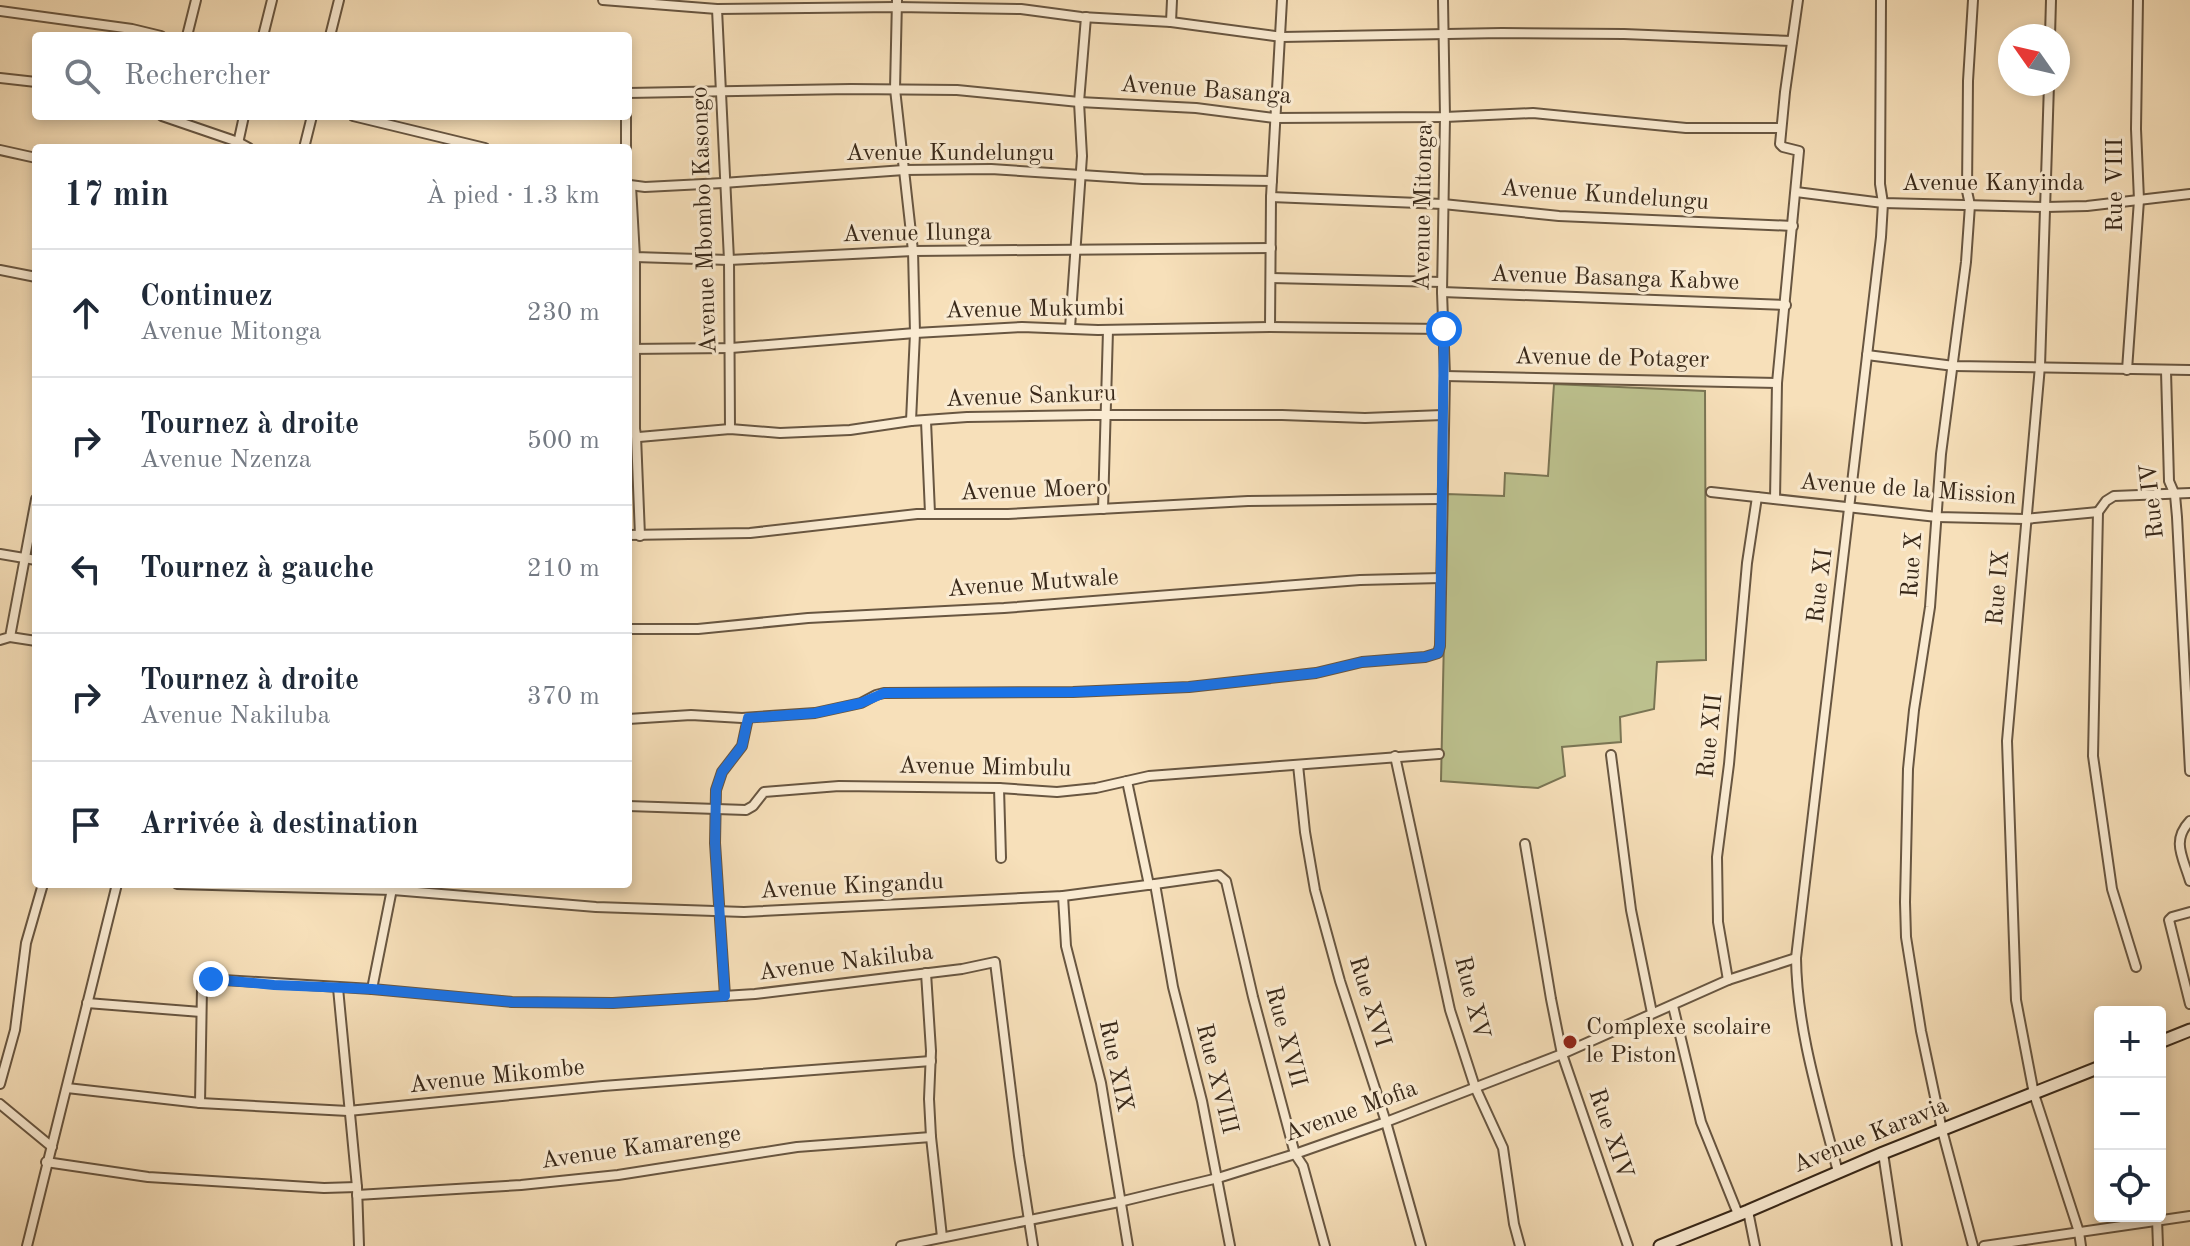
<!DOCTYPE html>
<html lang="fr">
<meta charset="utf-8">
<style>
body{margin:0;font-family:"Old Standard TT",serif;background:#f6f6f7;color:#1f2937}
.controls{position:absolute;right:24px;bottom:24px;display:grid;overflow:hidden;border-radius:8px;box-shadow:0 4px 12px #0003}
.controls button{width:72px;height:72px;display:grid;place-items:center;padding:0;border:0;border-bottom:2px solid #e0e1e3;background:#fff;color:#1f2937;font:40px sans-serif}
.compass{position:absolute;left:1998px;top:24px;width:72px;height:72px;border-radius:50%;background:#fff;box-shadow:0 4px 12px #0003;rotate:304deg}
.stop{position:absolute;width:24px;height:24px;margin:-18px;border:6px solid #1a73e8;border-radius:50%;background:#fff}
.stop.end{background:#1a73e8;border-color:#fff;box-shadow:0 2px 8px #0008}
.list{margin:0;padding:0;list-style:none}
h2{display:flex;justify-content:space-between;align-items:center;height:104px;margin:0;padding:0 32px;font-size:34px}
h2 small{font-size:26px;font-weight:400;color:#747a83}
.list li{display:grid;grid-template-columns:52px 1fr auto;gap:24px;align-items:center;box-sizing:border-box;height:128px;padding:0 32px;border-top:2px solid #e0e1e3}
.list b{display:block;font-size:30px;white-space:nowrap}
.list p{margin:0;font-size:26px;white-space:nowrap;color:#747a83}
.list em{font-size:26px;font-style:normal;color:#747a83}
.icon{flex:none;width:44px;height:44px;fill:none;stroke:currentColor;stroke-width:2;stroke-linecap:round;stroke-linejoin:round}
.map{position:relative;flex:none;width:2190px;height:1246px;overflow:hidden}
.search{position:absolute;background:#fff;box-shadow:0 4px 12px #0003;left:32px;top:32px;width:600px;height:88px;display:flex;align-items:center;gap:20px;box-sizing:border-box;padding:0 28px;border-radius:8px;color:#747a83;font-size:30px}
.panel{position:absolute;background:#fff;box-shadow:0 4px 12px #0003;left:32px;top:144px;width:600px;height:744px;border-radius:8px}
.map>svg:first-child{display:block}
</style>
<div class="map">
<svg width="2190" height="1246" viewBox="0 0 2190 1246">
<rect width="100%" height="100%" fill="#f7e0ba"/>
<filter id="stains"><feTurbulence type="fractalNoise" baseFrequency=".0025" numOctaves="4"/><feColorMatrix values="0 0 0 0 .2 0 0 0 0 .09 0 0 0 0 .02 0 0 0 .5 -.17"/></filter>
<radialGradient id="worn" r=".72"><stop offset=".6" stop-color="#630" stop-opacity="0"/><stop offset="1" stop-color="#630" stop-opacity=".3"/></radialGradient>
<path fill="#bdc28f" stroke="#7a7554" stroke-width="2" d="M1554,384L1705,391L1706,660L1657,662L1654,709L1620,717L1621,742L1562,747L1565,776L1538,788L1441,781L1447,494L1504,496L1505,473L1548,476Z"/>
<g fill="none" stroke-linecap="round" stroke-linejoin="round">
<defs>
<g id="street">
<path d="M603,0L717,9L896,7L1021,9L1081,17L1171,22L1282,37L1502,33L1624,34L1792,41"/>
<path d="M897,0L895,89L913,251L915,333L911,421"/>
<path d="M717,9L729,260L730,429"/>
<path d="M0,11L132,29L161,36"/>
<path d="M1171,22L1172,0"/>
<path d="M187,36L196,0"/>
<path d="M263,36L272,0"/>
<path d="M330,36L339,0"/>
<path d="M2050,36L2051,0"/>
<path d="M0,78L36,82"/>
<path d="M2049,84L2040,366L2007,741L2016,1000L2034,1094L2079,1232L2081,1246"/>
<path d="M628,93L851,89L957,90L1079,102L1196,108L1274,118L1445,117L1533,113L1686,128H1781"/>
<path d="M162,116L238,142L249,148"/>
<path d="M353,116L485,148"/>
<path d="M237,148L244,116"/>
<path d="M304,148L312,116"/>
<path d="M626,148V116"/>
<path d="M0,150L36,158"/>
<path d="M630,185L645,187L723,183L904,170L991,169L1143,179L1272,181"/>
<path d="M631,186L635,257L729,260L913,251L1271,248"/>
<path d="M1796,192L1883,203L2046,207L2087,206L2190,194"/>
<path d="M1271,197L1443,204L1559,216L1793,226"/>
<path d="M0,270L36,277"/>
<path d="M1271,278L1442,282"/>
<path d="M1442,292L1786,305"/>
<path d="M1270,327L1271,197L1282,0"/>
<path d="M1070,328L1082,156L1079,102L1086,17"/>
<path d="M628,349L731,348L915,333L1022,327L1098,330L1270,327L1444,329"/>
<path d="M1867,355L1954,366L2190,370"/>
<path d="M2127,370L2139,200L2136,129L2138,0"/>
<path d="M2166,371L2169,481L2175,495L2177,517L2190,771"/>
<path d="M1445,376L1777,383"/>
<path d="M926,421L930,513"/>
<path d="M635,429L636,435L639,437L730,429L780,433L850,430L911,421L967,417L1091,415H1282L1365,418L1443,415"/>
<path d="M635,429V257"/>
<path d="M636,436L640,536"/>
<path d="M1711,492L1937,517L2025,519L2098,512"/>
<path d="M1775,499L1777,383L1799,151L1783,147L1780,144L1785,92L1798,0"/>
<path d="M1103,509L1108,330"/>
<path d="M2098,512L2093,756L2112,889L2136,967"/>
<path d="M2098,512L2106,501L2114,496L2190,493"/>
<path d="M628,535L750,533L917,514H1008L1248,501L1442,499"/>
<path d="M0,554L36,560"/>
<path d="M628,629H698L808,618L1004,608L1360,580L1441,578"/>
<path d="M10,637L36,641"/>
<path d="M0,640L10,637L36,499"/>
<path d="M628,719L691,715L742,718L815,713L861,703L876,695L884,693L1073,692L1189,687L1316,673L1362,662L1425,657L1438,653L1440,646L1445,376L1442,292L1445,117L1443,0"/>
<path d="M1611,755L1631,910L1652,1013"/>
<path d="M1395,756L1450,1010L1475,1087L1503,1148L1514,1224L1520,1246"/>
<path d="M1298,765L1305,832L1315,890L1340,981L1386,1122L1421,1246"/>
<path d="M1127,781L1149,885"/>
<path d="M999,788L1001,858"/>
<path d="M628,806L746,810L753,806L764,792L839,786L999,788L1057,792L1096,788L1149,776L1439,754"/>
<path d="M2190,821C2171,841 2183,857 2190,881"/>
<path d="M1525,844L1551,999L1562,1054L1628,1246"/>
<path d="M177,884L393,890L596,907L744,912L1063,896L1155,884L1173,987L1202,1101L1230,1246"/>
<path d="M1155,884L1219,875L1226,881L1253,997L1295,1154L1303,1166L1325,1246"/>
<path d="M1063,896L1066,946L1101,1083L1128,1246"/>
<path d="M2190,912L2172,917L2169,920L2190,1004"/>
<path d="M926,973L931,1051L929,1099L931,1137L942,1237"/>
<path d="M1728,980L1718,922L1717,857L1729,764L1747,563L1757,497"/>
<path d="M338,988L357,1187L359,1246"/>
<path d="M372,989L393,884"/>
<path d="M725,996L715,843L716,790L722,772L742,746L748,718"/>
<path d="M87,1003L201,1012"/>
<path d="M1673,1006L1701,1122L1738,1214"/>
<path d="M0,1084L15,1030L26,943L43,884"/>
<path d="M67,1088L200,1103L348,1111L603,1086L931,1061"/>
<path d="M200,1103L202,988L207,979L372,989L512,1002L613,1003L755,994L962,969L995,962L1019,1156L1033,1246"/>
<path d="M0,1104L52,1147"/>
<path d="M1883,1153L1897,1246"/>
<path d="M46,1162L148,1177L324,1188L357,1187"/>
<path d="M1838,1172C1820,1102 1797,1031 1796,958L1881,237L1883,203L1880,184L1881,0"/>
<path d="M357,1195L521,1185L618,1175L797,1147L931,1137"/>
<path d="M1748,1211L1755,1246"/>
<path d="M2157,1219L2158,1246"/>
<path d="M27,1246L117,884"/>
<path d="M901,1246L1119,1202L1218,1178L1295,1154L1386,1122L1562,1054L1728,980L1796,958"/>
<path d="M1973,1246L1942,1130L1921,1031L1906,937L1905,902L1908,769L1914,710L1930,607L1941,454L1966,262L1970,205L1967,191L1968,81L1973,0"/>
<path d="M1984,1246L2190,1216"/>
</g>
<g id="secondary">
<path d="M2160,1042L2190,1030"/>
<path d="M1660,1246L1748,1211L1883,1153L2100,1067"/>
</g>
</defs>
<use href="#street" stroke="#685641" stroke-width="12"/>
<use href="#secondary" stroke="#382819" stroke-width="15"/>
<use href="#street" stroke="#faebd2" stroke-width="8"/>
<use href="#secondary" stroke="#faebd2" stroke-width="11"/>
</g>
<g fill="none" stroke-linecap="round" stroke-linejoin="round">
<path stroke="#1a73e8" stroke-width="10" d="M211,979L274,985L372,989L512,1002L613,1003L725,996L715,843L716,790L722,772L742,746L748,718L815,713L861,703L884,693L1073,692L1189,687L1316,673L1362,662L1425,657L1438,653L1440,646L1444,329"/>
</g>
<circle fill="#8f2418" stroke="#faebd2" stroke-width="3" cx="1570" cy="1042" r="8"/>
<g text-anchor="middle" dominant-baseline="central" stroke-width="6" stroke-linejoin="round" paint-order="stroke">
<g font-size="24" fill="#382819" stroke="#faebd2">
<text transform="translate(1206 91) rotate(4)">Avenue Basanga</text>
<text x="950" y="154">Avenue Kundelungu</text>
<text x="1993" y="184">Avenue Kanyinda</text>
<text transform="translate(2116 185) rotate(-90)">Rue VIII</text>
<text transform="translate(1605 196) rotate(4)">Avenue Kundelungu</text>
<text transform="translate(1424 207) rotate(-89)">Avenue Mitonga</text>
<text transform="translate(705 220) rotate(-92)">Avenue Mbombo Kasongo</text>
<text transform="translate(917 234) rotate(-1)">Avenue Ilunga</text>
<text transform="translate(1615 279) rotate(2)">Avenue Basanga Kabwe</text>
<text transform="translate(1035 310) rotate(-1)">Avenue Mukumbi</text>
<text transform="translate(1612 359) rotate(1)">Avenue de Potager</text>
<text transform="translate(1031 397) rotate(-2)">Avenue Sankuru</text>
<text transform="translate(1908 490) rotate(4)">Avenue de la Mission</text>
<text transform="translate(1034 491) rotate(-2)">Avenue Moero</text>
<text transform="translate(2153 501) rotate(-96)">Rue IV</text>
<text transform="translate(1913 565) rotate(-86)">Rue X</text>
<text transform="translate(1033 584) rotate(-4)">Avenue Mutwale</text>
<text transform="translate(1821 586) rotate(-83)">Rue XI</text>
<text transform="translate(1999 588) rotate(-85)">Rue IX</text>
<text transform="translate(1711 736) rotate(-84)">Rue XII</text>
<text transform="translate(985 768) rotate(1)">Avenue Mimbulu</text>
<text transform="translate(852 887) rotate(-3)">Avenue Kingandu</text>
<text transform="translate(846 963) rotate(-7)">Avenue Nakiluba</text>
<text transform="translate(1471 998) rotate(76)">Rue XV</text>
<text transform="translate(1369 1002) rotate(73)">Rue XVI</text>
<text transform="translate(1285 1037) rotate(75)">Rue XVII</text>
<text transform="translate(1115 1066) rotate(78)">Rue XIX</text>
<text transform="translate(497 1077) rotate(-6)">Avenue Mikombe</text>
<text transform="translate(1216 1079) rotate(76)">Rue XVIII</text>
<text transform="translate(1351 1112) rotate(-20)">Avenue Mofia</text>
<text transform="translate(1610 1134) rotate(71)">Rue XIV</text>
<text transform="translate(1871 1136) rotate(-22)">Avenue Karavia</text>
<text transform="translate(641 1148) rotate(-8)">Avenue Kamarenge</text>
</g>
<g font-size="24" fill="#382819" stroke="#faebd2" text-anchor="start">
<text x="1586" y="1028">Complexe scolaire<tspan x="1586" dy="28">le Piston</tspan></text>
</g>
</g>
<rect width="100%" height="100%" filter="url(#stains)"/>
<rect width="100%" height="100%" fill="url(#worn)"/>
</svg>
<div class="controls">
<button>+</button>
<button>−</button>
<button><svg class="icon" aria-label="locate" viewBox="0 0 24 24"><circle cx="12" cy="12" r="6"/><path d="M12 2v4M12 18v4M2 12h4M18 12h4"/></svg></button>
</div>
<svg class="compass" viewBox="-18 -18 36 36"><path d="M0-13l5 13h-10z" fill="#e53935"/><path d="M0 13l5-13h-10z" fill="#747a83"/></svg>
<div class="stop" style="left:1444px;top:329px"></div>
<div class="stop end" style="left:211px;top:979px"></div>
<div class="search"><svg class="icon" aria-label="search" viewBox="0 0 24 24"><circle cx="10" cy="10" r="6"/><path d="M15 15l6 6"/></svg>Rechercher</div>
<section class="panel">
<h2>17 min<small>À pied · 1.3 km</small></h2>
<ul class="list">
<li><svg class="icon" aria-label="ahead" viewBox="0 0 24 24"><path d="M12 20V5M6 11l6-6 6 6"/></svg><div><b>Continuez</b><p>Avenue Mitonga</p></div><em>230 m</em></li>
<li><svg class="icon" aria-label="right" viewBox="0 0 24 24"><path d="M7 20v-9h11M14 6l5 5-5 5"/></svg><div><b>Tournez à droite</b><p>Avenue Nzenza</p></div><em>500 m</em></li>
<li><svg class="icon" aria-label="left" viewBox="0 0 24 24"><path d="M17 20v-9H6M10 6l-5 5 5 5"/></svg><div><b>Tournez à gauche</b></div><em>210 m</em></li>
<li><svg class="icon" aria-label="right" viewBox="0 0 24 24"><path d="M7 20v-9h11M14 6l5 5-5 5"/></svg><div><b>Tournez à droite</b><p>Avenue Nakiluba</p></div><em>370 m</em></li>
<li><svg class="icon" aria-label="arrive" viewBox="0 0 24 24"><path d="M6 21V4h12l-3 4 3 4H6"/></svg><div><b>Arrivée à destination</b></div></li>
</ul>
</section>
</div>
